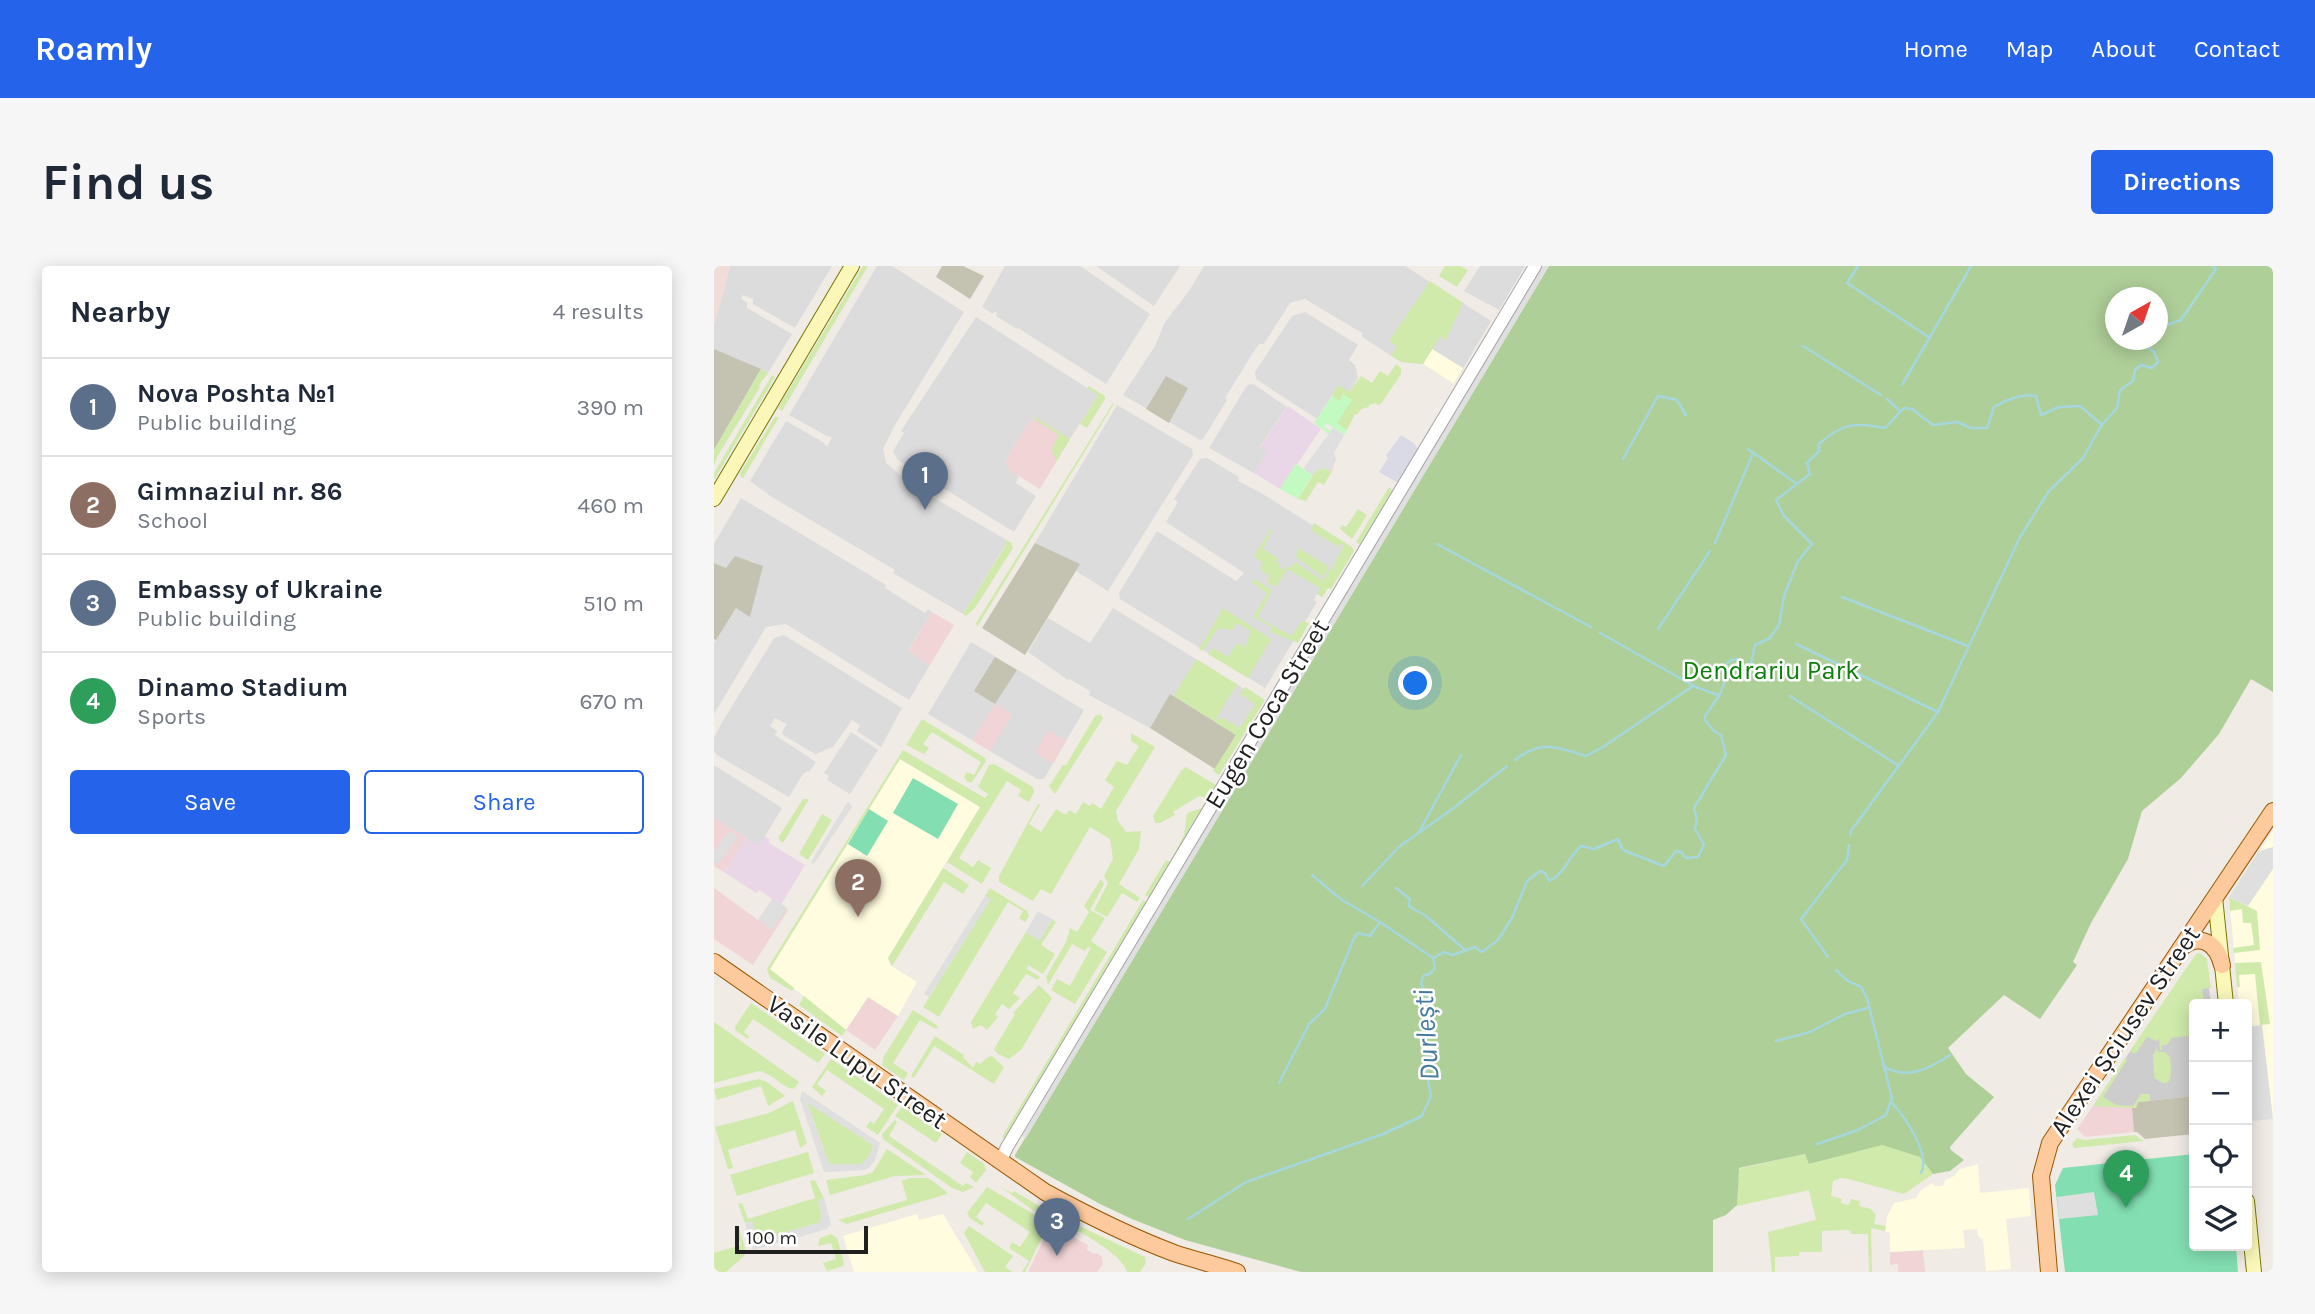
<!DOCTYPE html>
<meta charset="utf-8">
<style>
body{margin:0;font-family:Karla,sans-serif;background:#f6f6f7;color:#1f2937}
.controls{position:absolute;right:21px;bottom:21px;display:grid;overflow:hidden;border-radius:7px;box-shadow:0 4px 18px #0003}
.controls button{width:63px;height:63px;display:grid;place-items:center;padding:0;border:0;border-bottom:2px solid #e0e1e3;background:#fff;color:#1f2937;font:35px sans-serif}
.compass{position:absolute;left:1391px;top:21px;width:63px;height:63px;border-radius:50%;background:#fff;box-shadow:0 4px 18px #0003;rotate:40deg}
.scale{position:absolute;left:21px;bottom:18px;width:133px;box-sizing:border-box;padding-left:7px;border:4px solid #1f1f1f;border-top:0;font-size:19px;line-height:24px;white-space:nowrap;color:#1f1f1f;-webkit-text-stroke:5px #fff;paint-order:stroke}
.you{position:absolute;left:702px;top:418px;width:24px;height:24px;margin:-18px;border:5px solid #fff;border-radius:50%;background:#1a73e8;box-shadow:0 0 0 10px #1a73e833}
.badge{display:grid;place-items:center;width:46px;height:46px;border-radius:50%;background:#2563eb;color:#fff;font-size:23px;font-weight:700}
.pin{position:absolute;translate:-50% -58px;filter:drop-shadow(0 2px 4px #0008)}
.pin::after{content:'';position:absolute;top:37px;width:24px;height:21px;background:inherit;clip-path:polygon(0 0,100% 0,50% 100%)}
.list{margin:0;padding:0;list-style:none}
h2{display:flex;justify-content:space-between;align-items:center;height:91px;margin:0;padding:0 28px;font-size:30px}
h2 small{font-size:23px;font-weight:400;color:#747a83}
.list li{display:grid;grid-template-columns:46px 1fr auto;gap:21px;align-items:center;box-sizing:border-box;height:98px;padding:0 28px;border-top:2px solid #e0e1e3}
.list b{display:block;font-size:26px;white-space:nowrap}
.list p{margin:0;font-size:23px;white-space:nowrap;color:#747a83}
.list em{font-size:23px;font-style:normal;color:#747a83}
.actions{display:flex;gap:14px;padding:21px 28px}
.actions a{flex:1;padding:16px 0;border:2px solid #2563eb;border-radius:7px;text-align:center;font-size:24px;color:#2563eb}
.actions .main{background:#2563eb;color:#fff}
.icon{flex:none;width:38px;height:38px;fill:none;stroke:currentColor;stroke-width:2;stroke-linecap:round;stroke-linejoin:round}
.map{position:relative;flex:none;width:1559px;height:1006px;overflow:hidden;border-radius:7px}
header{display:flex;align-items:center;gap:42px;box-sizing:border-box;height:98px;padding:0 35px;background:#2563eb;color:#fff}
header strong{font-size:33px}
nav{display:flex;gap:38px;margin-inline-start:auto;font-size:24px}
.intro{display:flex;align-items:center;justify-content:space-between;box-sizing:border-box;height:168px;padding:0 42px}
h1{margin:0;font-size:49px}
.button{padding:18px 32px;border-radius:7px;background:#2563eb;color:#fff;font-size:24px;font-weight:700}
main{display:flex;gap:42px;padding:0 42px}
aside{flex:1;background:#fff;border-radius:7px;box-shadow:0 4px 18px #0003}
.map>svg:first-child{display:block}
</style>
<header>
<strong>Roamly</strong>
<nav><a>Home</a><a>Map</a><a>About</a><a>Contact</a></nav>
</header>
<div class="intro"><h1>Find us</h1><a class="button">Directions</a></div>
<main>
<aside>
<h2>Nearby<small>4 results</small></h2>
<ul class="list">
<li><span class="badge" style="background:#5c6f8a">1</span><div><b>Nova Poshta №1</b><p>Public building</p></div><em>390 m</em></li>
<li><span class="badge" style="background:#8d6e63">2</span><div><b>Gimnaziul nr. 86</b><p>School</p></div><em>460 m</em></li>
<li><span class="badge" style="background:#5c6f8a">3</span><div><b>Embassy of Ukraine</b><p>Public building</p></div><em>510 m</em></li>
<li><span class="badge" style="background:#2e9e5b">4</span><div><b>Dinamo Stadium</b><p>Sports</p></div><em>670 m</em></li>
</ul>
<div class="actions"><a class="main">Save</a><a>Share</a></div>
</aside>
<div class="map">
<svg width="1559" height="1006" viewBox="0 0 1559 1006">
<rect width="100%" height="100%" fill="#f0ebe5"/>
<g fill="#dddcdc">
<path d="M16,0H118L81,62L39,38V33L29,29L27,33L33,36V42L78,68L54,107L0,83V60Z"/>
<path d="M163,0H178L250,46L181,159L169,183L172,197L190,212L189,214L291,273L292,278L249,348L179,307L181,304L58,231L36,215L72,155L109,176L113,181L118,171L113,170L75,149Z"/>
<path d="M291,0H366L436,48L392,118L304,62L303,63L282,50L283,47L281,45L279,48L268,41Z"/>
<path d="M382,0H466L440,40Z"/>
<path d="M490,0H691L777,55L740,118L709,98L688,96L679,91L648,71V67L591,33L576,37L550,78H545L542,82L511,132L513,134L489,173L486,174L409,129L441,80L451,56L475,25Z"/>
<path d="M766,0H811L785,44L750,25Z"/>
<path d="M591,46L644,79L635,94L641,99L644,112L635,126L624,120L603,153L542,113L541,106L578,50Z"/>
<path d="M262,51L384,129L356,173L321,151L318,156L316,155L304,174L291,195L295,204L305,210L302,217L322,230L300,266L184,194L179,185L190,167L187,165Z"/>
<path d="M539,118L573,141L546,181L554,187L540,207L495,182L533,119Z"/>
<path d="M403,139L478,183L479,189L394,325L362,305L365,298L321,277Z"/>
<path d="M493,192L525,211L524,215L547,227L637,283L608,331L603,328L600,334L603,336L551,422L406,333L405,327L443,265L522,315L530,307L452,256L464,236L460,233L486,193Z"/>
<path d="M27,232L172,319L171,322L211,347L214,343L218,346L194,384L216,399L195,434L72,358L52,361L0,448V377L22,342L36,350L38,337L41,296L37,295L12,302L0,297V278Z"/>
<path d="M399,342L545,432L522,469L456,429L436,462L375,429L376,425L355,413L354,414L314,386L334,352L376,377Z"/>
<path d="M70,369L188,442L167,481L143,465L146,459L138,454L119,481L101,488L69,469L68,466L73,458L61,452L56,460L63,465L61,469L102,496L95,506L93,505L89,508L75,531L3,489L0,485V472L7,458L60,372Z"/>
<path d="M257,376L370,444L330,513H323L214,448Z"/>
<path d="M137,466L164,484L136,528L113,514L115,510L110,507Z"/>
<path d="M0,499L68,542L45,580L0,552Z"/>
</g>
<g fill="#f1d4d6">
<path d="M321,151L356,173L326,223L295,204L291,195L316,155L318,156Z"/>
<path d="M218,346L240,359L216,399L194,385Z"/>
<path d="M281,438L298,448L276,485L258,474Z"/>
<path d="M334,464L352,475L339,498L321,487Z"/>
<path d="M0,552L32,572L10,606L0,600Z"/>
<path d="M0,622L44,654L59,632L74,644L39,699L0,673Z"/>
<path d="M154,731L184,750L161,784L132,764Z"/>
<path d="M1379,840L1418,842L1420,866L1371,871L1363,863Z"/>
<path d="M337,959L374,979L373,984L380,988L383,987L388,991L389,998L383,1006H314Z"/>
<path d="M1209,984L1211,1006H1184V998L1176,999V986Z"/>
</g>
<g fill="#e9d7e7">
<path d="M574,140L607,163L566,223L540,207L553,187L546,182Z"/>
<path d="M50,570L56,573L55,577L91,599L67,639L45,624L42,627L10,606L32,572L45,580Z"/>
</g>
<g fill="#fffcdf">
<path d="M718,83L749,102L740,118L709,98Z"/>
<path d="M186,493L266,541L174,692L176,699L203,716L184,750L154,731L132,764L56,703Z"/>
<path d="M1559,565V853L1533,817V738H1525L1515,631Z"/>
<path d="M1264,898L1266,927L1315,922L1317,950L1292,953L1297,1003L1272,1005L1269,974L1264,970L1263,963L1249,964L1251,982L1176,986V967L1171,965L1173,951L1180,937L1202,932L1206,925L1218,917L1221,920H1229L1231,914L1240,910L1246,903Z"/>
<path d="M203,948L205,954L229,948L264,1006H140L129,970Z"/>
</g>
<path fill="#cdcdcd" d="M1470,706L1493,709L1497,738H1480V830L1424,836L1422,842L1379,840Z"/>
<path fill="#f1ddd8" d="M0,0H16L0,60Z"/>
<g fill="#c4c2b0">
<path d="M228,0H249L270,10L256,33L222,11Z"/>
<path d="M0,83L47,103L0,184Z"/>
<path d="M452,110L474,122L455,157L432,143Z"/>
<path d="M321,277L366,298L311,389L268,362Z"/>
<path d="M21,290L49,300L36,351L22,342L2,374L0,373V297L12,302Z"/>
<path d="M281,391L303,404L281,438L260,425Z"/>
<path d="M456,428L522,469L501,503L436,462Z"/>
<path d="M1480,830V868L1431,873L1423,866H1420L1418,842H1422L1424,836Z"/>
</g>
<g fill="#d0eaab">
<path d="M149,0H154L68,145L64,142Z"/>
<path d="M731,0H746L754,4L743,21L725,10Z"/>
<path d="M716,15L749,37L732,74L726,71L709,98L688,96L677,90L683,80L675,75Z"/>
<path d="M682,98L687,102V108L667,138L663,139L662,137L655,139V141L647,143L643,149L641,148L633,164L622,157L625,135L618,130L624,119L635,126L647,110L658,117L666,105L674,110Z"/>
<path d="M47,103L54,107L45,119L46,121L3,191L0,200V184Z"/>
<path d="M58,109L61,111L0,214V207Z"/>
<path d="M375,120L391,130V133L373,162L366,158L384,129L373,122Z"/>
<path d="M399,137L400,138L263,361L262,357Z"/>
<path d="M61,151H65L29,212L27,211L26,207Z"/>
<path d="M321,151L356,173L342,196L338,182L345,169L320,153Z"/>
<path d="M607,202L618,205L610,219L604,216L592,235L584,233L600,207Z"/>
<path d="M675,221L679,225L646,279L642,276Z"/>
<path d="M644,243L653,249L638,273L626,263L628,259L632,261Z"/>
<path d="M600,257L638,281L640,285L617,323L614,322L608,331L603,328L606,322L573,303L562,321L553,316L556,310L546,304L549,297L540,290L556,263L558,264L549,283L564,292L562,295L566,298L565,301L571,304L573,300L577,302L581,296L609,315L617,302L623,305L619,300L630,279L627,277L625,281L597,264Z"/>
<path d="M291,273L297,277L299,282L261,342L252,350L249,348L292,279Z"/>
<path d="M584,282L615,301L609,311L584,293L582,289Z"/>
<path d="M540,313L558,324L544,351L577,370L588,355L595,357L584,377L556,366L558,361L539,351L553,327L538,316Z"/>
<path d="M509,342L557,373L534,412L494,388L499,382L514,391L523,377L531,381L537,365L523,357L518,364L504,362L488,385L485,383Z"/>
<path d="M482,393L524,419L517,427L502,453L506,454L507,451L526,462L541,438L526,428L531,421L551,434L505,509L499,505L522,469L460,430Z"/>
<path d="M386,448L389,452L341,528L335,520L349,499H352L381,450Z"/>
<path d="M208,453L271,492L272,495L258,516H253L250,511L253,506L260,509L267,496L218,466L209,478L215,482L210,488L192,479Z"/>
<path d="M417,467L441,481L402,545L404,555L412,566L427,565L425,583L405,618L426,632L423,636L408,627L393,651L380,644L394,617L390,610L399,593L396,573L376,561L337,628L327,623L319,635L285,616V610L324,538L326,539L315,558L327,566L342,543L352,549L355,544L362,548L369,536L376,540L378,537L387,543L400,521L391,514L403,495L413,499L425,480L417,475Z"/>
<path d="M189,484L271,532L274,528L264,521L275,499L280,498L319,521L320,526L315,536L304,530L307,524L293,515L245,592L259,601L264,594L277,602L268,618L233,596L266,541L186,493L56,703L80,722L78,725L56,712L53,703Z"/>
<path d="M472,501L502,519L492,532L485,530L459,546L461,549L446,557H441L439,550L467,505Z"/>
<path d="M89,533H95L69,577L65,574V571Z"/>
<path d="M495,536L436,632L431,629L452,594L456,596L470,569L473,547L488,542V540Z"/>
<path d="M108,548L118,554L94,594L85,588Z"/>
<path d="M229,602L255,619L249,628L230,616L178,700L174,692Z"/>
<path d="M387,613L390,618L376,644L391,652L377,675L393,686L361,738L337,724L343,713L356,720L377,682L374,681L371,685L358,678L334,719L332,711L352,676L356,662L363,666L375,646L370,640Z"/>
<path d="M276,622L313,645L315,650L311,656L305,652L309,645L294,636L225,751L209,741L276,634L271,630Z"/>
<path d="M1515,631L1543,645L1546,684L1520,687L1519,682L1540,679L1537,657H1529L1528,643L1516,645Z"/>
<path d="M429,634L433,637L293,873L288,871Z"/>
<path d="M338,653L342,656L327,679L341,688L329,708L314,699L313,703L326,711L324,714L312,708L299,727L306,732L295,743L288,738L281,748L284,751L273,764L267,759L259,763L257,756L312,666L326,674Z"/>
<path d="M1486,687L1493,693L1497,722L1488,723L1490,735H1496L1497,738H1480V769L1457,772L1454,778L1447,780L1448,784H1446L1445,773L1443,775L1433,771L1422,787H1419L1416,785L1482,688Z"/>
<path d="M1547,696L1556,758L1546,759L1541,708L1525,709L1526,721H1523L1521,697Z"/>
<path d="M325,719L338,732L307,784L295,793L284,788L280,783L301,748L299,747Z"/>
<path d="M90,730L132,764L128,770L85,739Z"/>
<path d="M37,737L111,788L104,797L39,753L30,766L35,770L34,773L21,764L22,759Z"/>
<path d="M199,744L224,760L222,763L206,754L179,797L194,807L190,814L168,799L170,790Z"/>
<path d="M0,756L85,816L80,823C66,821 59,807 45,805L0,817Z"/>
<path d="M221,770L250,789L249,791L259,802L262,796L266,798L274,791L278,790L290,801L280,818L220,780L200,812L197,810Z"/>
<path d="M1443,782L1444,786H1451L1456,791C1457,801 1461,830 1440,811L1439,789Z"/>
<path d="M1411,792L1413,794L1389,831L1402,839L1419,840L1427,828H1436V835L1424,836L1422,842L1379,840Z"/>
<path d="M117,793L184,839L164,869L152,861L156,855L160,858L170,843L113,804L103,818L112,825L108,830L98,821Z"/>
<path d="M45,813L53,816L71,830L54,840L47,820L3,834L0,823Z"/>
<path d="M79,835L93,877L86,882L81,864L14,884L19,902L14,903L1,861L55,847Z"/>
<path d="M93,836L159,879L156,890L148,898H115Z"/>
<path d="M188,841L228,868L222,877L181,850Z"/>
<path d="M181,854L183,856L175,870L249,920L252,917L260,921L249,926L238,922L169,873L168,868Z"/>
<path d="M1421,869L1430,875L1360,882L1358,878L1363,872L1370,874Z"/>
<path d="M1168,878L1206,891L1219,908L1190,928L1134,913L1127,912L1119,915L1117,930L1128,933L1127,937L1135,939L1137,933L1146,935L1145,940L1157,943L1162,949L1160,958L1172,960L1171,965L1157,962L1158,1006H1155L1154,968H1137L1136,964L1108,965V986H1085V990L1061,991V1006H1058L1054,966L1102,954L1095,924L1023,940L1024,903L1091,888L1096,898Z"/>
<path d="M173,883L212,909L181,910L116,929L112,914L152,909L159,906Z"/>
<path d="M94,886L100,907L23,930L16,909Z"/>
<path d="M253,886L270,898L272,904L262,917L256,911L259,906L246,897Z"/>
<path d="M195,912H214L232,925L233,928L133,958L124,954L193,934L188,915Z"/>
<path d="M101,914L110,932L104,934L108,950L105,957L44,974L38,956L31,957L24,938L28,937L34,953L101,932L96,915Z"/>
<path d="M273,921L335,957L311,1006H308L315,995L295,982L298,976L306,981L316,966L272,937L262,951L270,957L268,960L256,952L253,947Z"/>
<path d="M287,921L298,927L300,925L339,948L337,953L317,943Z"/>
<path d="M342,949L431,991L432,997L426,1006H413C408,987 358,960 339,954Z"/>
<path d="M255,960L299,990L291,1001L298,1006H271L250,967Z"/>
<path d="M25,962L32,985L30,990L12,1006H0V987L27,979L21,963Z"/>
<path d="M117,968L123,972L130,996L129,1000L113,1005L109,997L122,993L117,977L104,980L106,972Z"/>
</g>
<path fill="#afcf99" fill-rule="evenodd" d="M835,0H1559V426L1537,413L1505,468L1467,512L1428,545L1414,593L1377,657L1359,696L1363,699L1326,753L1290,729L1234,782L1252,808L1280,831L1236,881L1237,884L1250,894L1236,905L1219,908L1206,891L1168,879L1095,898L1091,888L1025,902L1023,939L1012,949L999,954V1006H587L471,974L418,953L386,938L301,891V889ZM1402,32H1444V74H1402Z"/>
<g fill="#c3fac2">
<path d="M629,128L638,134L623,157L633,164L630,169L613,157L610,161L617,165L615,168L600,157L618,130L625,135Z"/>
<path d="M582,198L598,209L584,233L566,223Z"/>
</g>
<g fill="#83dfb2">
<path d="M199,512L244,538L224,573L179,547Z"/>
<path d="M155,543L174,555L153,590L134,578Z"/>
<path d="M1480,888V980H1522L1524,1006H1351L1341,919L1349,902Z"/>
</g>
<g fill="#dfdfdf" fill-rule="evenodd">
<path d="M827,0H835L312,872L308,870Z"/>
<path d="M619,162L630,169L620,187L622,193L618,205L607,202L598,209L589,203Z"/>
<path d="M134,535L138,541L100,598L97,596Z"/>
<path d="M15,565L24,570L6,596L0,597V586Z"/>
<path d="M1559,581V603L1534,640L1515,631L1545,585Z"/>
<path d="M271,630L277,633L215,731L210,728Z"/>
<path d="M59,632L73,642L58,664L44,654Z"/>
<path d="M324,645L338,653L326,675L312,666Z"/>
<path d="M1548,759L1559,853L1537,855L1533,817V761Z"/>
<path d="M88,825L166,877L161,894L155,902L150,904L110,906L86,833ZM93,837L159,879L155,890L147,898H115Z"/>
<path d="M1380,926L1384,949L1345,953L1343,931Z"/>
<path d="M110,932L117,958L113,963L39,984L31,957L38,955L44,974L104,957L108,949L104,934Z"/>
</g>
<path fill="#d9dae6" d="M687,169L700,177L704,183L684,217L665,206L674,192L672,190Z"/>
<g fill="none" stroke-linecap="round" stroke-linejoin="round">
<g stroke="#a5d7de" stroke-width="2.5">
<path d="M1144,0L1133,17L1216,72"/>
<path d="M1444,62L1467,54L1502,3L1498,0"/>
<path d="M1089,80L1167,129"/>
<path d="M1188,119L1257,0"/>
<path d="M1173,133L1186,145"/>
<path d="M1034,183L1083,218"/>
<path d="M909,193L944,130L963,134L972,149"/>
<path d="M1001,277L1039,187"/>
<path d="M723,278L877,361"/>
<path d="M1128,331L1254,380"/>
<path d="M944,363L996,285"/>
<path d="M886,367L978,419"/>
<path d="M1082,378L1224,446"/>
<path d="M1076,430L1185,500"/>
<path d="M801,494C828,473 842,481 872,490L889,481L979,420L1004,429"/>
<path d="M705,566L747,489"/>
<path d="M1136,569L1137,565L1224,446L1306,271L1335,225L1369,192L1387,160"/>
<path d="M598,609L628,634L666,656L719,692"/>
<path d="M648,620L686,580L737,544L793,500"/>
<path d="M682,622L696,633L695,640L712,650L750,683"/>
<path d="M1114,691L1087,653L1133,594L1135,579"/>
<path d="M1062,775L1096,766L1131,748L1154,742"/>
<path d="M1169,800C1193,815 1216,802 1236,789"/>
<path d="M565,817L595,758L611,743L640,672L644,667L656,670L666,656"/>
<path d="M1178,837C1191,851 1217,889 1207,907"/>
<path d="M1103,878L1144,864L1172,849L1178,832L1153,732L1147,721L1134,715L1122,704"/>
<path d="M474,953L532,916L669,868L708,850L717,830L711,800L716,780L709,776L716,739L707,717L710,709L716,708L721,702L719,692L730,686L739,689L761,681L768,686L784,674L798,652L813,615L826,605L831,607L835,615C850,609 855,590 867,580L880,583L904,573L909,584L950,600L962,585L967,586L972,592L984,591L990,579L981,563L983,553L980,542L1012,489L1007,469L1000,465L991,454V450L1005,430L1010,418L1013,397L1017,394L1023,393L1027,402L1037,398L1041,379L1056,372L1065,359L1070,330L1084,295L1098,278L1070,250L1062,234L1096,208L1093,197L1105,185V178C1128,157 1141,156 1171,162L1190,142L1198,143L1219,159L1243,156L1257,162H1273L1280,141C1292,134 1308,127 1322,130L1327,149L1345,141L1366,140L1388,159L1403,142L1406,124L1419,115L1421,104L1427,99L1438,102L1444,96L1440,86L1430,78L1431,74"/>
</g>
<defs>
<path id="tertiary" d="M286,896L293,881L821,0"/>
<g id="secondary">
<path d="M0,233L138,0"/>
<path d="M1501,631L1512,738"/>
<path d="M1533,935L1540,1006"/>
</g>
<g id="primary">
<path d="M1467,682C1487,666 1503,678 1508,699"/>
<path d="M0,696L331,926C373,949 415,970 460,987C481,994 502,999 523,1006"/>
<path d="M1335,1006L1327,910L1336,877L1559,545"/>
</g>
</defs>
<use href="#tertiary" stroke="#a3a3a3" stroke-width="14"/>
<use href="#secondary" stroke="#777704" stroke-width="16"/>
<use href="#primary" stroke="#9a5700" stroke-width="18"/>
<use href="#tertiary" stroke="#fff" stroke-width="12"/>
<use href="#secondary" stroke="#faf7b9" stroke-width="14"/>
<use href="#primary" stroke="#fcca9d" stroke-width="16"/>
</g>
<g text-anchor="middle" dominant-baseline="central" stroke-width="5" stroke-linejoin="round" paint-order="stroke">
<g font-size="26" fill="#0d7f0b" stroke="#fff">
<text x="1057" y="404">Dendrariu Park</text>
</g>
<g font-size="26" fill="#1f1f1f" stroke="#fff">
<text transform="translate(553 448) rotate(-59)">Eugen Coca Street</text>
<text transform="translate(1411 765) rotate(-56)">Alexei Șciusev Street</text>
<text transform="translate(143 796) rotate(35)">Vasile Lupu Street</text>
</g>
<g font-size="28" font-style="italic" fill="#447b9f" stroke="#fff">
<text transform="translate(712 769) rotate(-94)">Durlești</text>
</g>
</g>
</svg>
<div class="controls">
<button>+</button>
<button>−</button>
<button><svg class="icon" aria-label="locate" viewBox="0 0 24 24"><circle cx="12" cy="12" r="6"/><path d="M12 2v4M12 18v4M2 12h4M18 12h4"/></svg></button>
<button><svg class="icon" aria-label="layers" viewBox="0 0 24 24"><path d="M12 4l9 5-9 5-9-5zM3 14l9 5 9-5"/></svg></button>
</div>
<svg class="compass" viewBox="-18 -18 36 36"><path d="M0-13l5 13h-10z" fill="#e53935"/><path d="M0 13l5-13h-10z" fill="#747a83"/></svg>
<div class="scale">100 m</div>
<div class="you"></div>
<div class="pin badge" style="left:211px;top:244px;background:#5c6f8a">1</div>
<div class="pin badge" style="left:144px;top:651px;background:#8d6e63">2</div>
<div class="pin badge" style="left:343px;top:990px;background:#5c6f8a">3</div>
<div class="pin badge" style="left:1412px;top:942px;background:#2e9e5b">4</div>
</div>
</main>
